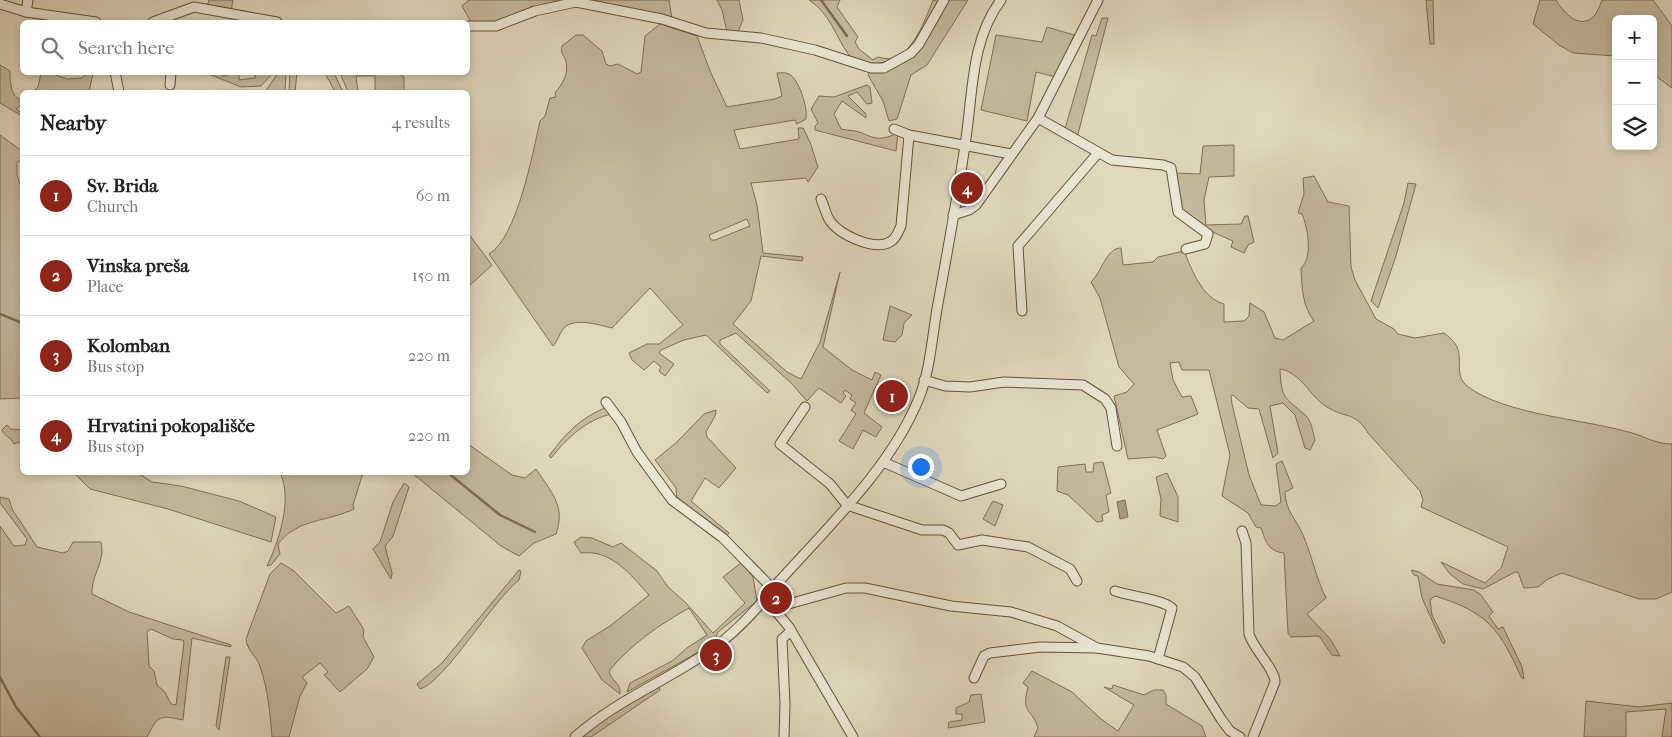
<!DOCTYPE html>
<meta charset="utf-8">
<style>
body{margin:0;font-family:"IM FELL French Canon",serif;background:#f2f2f2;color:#222}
.controls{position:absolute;right:15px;top:15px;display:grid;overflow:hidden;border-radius:8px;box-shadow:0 2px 8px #0003}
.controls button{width:45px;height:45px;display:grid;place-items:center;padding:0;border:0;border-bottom:1px solid #e0e0e0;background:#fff;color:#222;font:25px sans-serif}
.you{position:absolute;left:920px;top:466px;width:18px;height:18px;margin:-12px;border:4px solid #fff;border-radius:50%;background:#1a73e8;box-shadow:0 0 0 8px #1a73e833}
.badge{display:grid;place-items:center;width:32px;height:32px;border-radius:50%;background:#8f2418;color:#fff;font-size:16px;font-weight:700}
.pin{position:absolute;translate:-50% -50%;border:2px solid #fff;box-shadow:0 1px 5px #0006}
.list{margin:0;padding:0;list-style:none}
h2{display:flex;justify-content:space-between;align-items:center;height:65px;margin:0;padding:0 20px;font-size:21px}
h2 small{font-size:16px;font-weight:400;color:#767676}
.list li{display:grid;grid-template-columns:32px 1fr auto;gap:15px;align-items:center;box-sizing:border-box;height:80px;padding:0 20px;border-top:1px solid #e0e0e0}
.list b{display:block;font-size:19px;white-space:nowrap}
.list p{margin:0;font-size:16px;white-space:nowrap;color:#767676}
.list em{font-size:16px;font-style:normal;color:#767676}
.icon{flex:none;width:28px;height:28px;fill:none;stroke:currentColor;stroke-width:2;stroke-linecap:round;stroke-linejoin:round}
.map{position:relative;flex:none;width:1672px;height:737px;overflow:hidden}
.search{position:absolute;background:#fff;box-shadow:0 2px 8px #0003;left:20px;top:20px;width:450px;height:55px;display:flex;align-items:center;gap:12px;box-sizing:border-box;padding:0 18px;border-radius:8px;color:#767676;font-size:19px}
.panel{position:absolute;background:#fff;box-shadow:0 2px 8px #0003;left:20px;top:90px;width:450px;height:385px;border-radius:8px}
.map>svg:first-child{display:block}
</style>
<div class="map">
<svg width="1672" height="737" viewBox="0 0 1672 737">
<rect width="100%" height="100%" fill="#e0d7bd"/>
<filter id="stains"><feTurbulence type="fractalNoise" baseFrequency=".004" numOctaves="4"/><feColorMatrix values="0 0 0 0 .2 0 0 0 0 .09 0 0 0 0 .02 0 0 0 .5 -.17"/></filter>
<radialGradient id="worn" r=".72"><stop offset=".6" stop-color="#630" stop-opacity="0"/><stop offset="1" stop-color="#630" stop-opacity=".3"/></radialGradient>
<g fill="#c4b99e" stroke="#806e52" fill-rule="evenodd">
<path d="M209,0H233L231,12L207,6Z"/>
<path d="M469,0H577L543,4L498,24H472L462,6Z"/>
<path d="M591,0H669L672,19Z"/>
<path d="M717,0H739L743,20L738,32H727L722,10Z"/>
<path d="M809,0H840L837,7L858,37L855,42L859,49L873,60L878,57C909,68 924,22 933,0L939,2C931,15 925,34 915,45C902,60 864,73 849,55C835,36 830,13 809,0Z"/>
<path d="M949,0H968L927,65L911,75L897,119L889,121L883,101L868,75L870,71C898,75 922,51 934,27C939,18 941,8 949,0Z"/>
<path d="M1426,0H1433L1434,44H1430Z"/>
<path d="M1540,0H1556C1563,11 1577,29 1592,18C1597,14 1600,5 1602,0H1653L1672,26V88L1653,74V19H1616V56L1573,53L1559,45L1533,24Z"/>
<path d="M1102,18H1108L1077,138L1064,132L1092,35L1096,36Z"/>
<path d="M660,24L697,36L710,71L727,107L775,99L782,96L777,73C781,73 785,72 789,74C799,79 808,108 806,119L797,124L795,120L734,130L740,149L799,139L798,128H803L810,142L818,167L808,182L806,178L751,183L757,205L763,253L803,257L802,261L761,256L751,301L733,324L787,372L801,379L820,342L840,272L823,347L852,370L872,380L875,372L881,375L864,413L882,427L876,437L863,430L853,449L839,441L856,414L851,410L856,403L850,399L852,395L845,390L843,393L846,396L841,403L819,388L807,401L791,383L736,333L720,340V344L770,391L767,393L706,335L684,340L661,350L659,353L674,364L665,376L659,371L661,367L654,361L644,370L632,360L629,353L647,344H659L683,325L650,288L612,328C599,325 574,317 564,328C559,333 558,341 553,346L489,254C517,238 533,152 540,121L545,116L550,98L556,97L555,93C562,84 569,75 566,62C565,56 560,54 562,46L576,35H583L602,51L606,64L610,66L618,64L637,74L641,72L645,36ZM747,219L750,226L715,240H711L709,235Z"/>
<path d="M1047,27L1074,35L1056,77L1036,72L1027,121L981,110L996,35L1042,42Z"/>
<path d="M0,65L10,71C10,81 10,97 22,100V104L16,109L22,113V116L0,103Z"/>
<path d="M41,73H50L67,79L82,78L87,73H93L89,92H33L38,87Z"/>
<path d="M206,73H217L224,76L234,73L239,75V80L255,78V73H273L261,86L241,87Z"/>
<path d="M278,73H286L285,92H265Z"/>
<path d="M290,73H297L295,92H289Z"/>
<path d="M325,73H334L343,92H335Z"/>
<path d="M340,73H398L404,77V92H375V76H356L358,92H348Z"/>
<path d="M867,85L870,87L872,103L867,104L857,92L848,96L866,114V118L842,101L834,114L841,129C847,131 857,130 862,133C877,140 882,140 898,133L896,151L815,130V126L818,123L811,109L819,96L834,97Z"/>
<path d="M0,135L22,151V160L17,162V175L22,190V398L0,399Z"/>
<path d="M1234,145V176L1209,177L1204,200L1206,225L1241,224L1245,216H1248L1254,242L1248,245L1244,253L1231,247L1233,241C1217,234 1181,220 1176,201C1175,193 1176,182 1176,173L1200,174L1203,146Z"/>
<path d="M1314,176L1328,202L1349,206L1351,267L1355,280L1376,319L1394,329L1398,334L1415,338L1444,333C1449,337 1455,342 1457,347C1463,361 1454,375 1467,386C1504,415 1585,419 1632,433C1646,437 1656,444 1672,444V592L1656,599H1639L1562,573L1548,579L1538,587L1524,588L1518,572H1515L1483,589L1463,584L1450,574L1441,562L1485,583L1501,568L1508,547L1421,507L1423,500L1420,491L1368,433C1356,412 1344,418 1327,407C1309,396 1302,373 1280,369C1281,399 1285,397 1305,415C1311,419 1313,433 1315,440L1310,450L1305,448L1295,415L1283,403L1270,406L1278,453L1273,458L1259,409L1248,408L1233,395L1231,396L1232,404L1249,475L1261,505L1276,506L1281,502L1276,464L1282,461L1293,488L1285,492C1285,510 1296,519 1303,535C1312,556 1316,578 1326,598L1307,614L1331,640L1340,656L1332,655L1319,636L1291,637L1288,633L1284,553C1268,551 1266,542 1261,528L1256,527L1248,513L1222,496L1230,455L1209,370H1182L1179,362L1170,363L1173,380L1182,397L1191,396L1198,414L1157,430L1166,456L1163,459L1155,457L1128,459L1114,396L1127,392L1134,384L1119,367L1100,298L1091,282C1102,272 1106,248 1121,248L1123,265L1153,262L1158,257L1184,251C1192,270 1202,298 1224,304V322L1244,321L1249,316L1250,303L1264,312L1275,338L1283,340L1314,321C1302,305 1302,288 1301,268C1313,258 1308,228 1302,214L1298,213L1304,194L1303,178Z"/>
<path d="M1408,183L1416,184L1396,256L1378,308L1371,301L1404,203Z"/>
<path d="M468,233L492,265L468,287Z"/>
<path d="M890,306L912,315L904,323L902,335L895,342L883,340Z"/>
<path d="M607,407L612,414C587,419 567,438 551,458L549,456C566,433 580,418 607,407Z"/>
<path d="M716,410L715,416L706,432L707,437L736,468L719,488L705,478L691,501L729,533L726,537L677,499L676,488L655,460L677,442L704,414Z"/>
<path d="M7,425L11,429L22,430V441L14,444C11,437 4,436 2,430Z"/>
<path d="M468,444L512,475L525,478L536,469C551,492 566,506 556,534L534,543L519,556L501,546L412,473L468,472Z"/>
<path d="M1103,462L1111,493L1106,495L1109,512L1102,515L1103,521L1097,522L1068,495L1057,491L1058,467L1085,464L1086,472H1093L1094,463Z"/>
<path d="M74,473H138L152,482L181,486L239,501L276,517L271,542L168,509L90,489Z"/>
<path d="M280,473H363L353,505L354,509C328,522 298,518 278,544L280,554L271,565L267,566C279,541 293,499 280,473Z"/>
<path d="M1167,473L1178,497V522L1160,516L1161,499L1156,477Z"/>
<path d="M404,483L409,487L393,536L385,546L392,573L391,579L373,549L380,542L393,502Z"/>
<path d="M0,497L9,499L12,509L37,547L63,553L68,551L73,542H101C106,561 91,575 92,594L129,612L231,645V647L192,638L183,720C160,715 158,715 147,737H0V526L14,546L25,545L27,539L0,503ZM151,629L173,639L183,640L184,643L176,705L171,704L165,692L157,685L154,671L149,666L147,632Z"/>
<path d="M993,501L1003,505L995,526L983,519Z"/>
<path d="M581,537L592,538L613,547L621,543L657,571L668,587L685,602L713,633L745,603L723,577L742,562L753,577L757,601L718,632L713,644L627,692L630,683L672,661L687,648L707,635L689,608C659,625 631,644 609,671C611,681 621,683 620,694L602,680L582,648L586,641L610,626L649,595C631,575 611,549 581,553L574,542Z"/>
<path d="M281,563L294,571L336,613L349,606L361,625L364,630L363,637L374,657L367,669L340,692L324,675L328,672L320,663L302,677L307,683L300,696L289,737H272C270,713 268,689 260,667C257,656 247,651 246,639L270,574Z"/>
<path d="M519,570L521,571L519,580C492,601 445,682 420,689L417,684L442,663Z"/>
<path d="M1411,570L1419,572L1437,584L1474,590L1481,595L1493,612L1489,616L1498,629L1503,627L1522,667L1524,679L1521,677C1500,629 1487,612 1435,596L1430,600L1432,615L1445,641L1444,644L1442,642L1422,598L1418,576L1414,575Z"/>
<path d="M226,657H230L219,730L216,726Z"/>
<path d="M1032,671L1072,692L1101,719L1118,731L1134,705L1104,687L1112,689L1113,685L1144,695L1154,690H1163L1166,695V704L1202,726L1206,737H1034L1038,728C1031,707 1021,714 1028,687L1023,683Z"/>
<path d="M659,687L660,690L591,737H582L605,717Z"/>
<path d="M981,694L985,722L948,728L949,722L962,720V714H956V708L969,702L971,695Z"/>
<path d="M1586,701L1639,707L1672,703V737H1662L1666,709L1626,712V737H1584Z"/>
</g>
<path fill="#a89a7f" stroke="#7d6b4f" d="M1125,500L1128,517L1120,519L1117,502Z"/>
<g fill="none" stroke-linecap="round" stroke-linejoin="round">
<g stroke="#7d6b4f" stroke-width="2.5">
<path d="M821,0L847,36"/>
<path d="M0,314L22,323"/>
<path d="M447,472L500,515L535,532"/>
<path d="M0,677L16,707L40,737"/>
</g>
<defs>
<g id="street">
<path d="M0,4L26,12L96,22"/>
<path d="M26,12L28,0"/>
<path d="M153,22L194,7L277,22"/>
<path d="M468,26H496L535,11L576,2L662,19L706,33L761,38L815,50L871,68H884L911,53L919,44L944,0"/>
<path d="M115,72L119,92"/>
<path d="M170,85L171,72"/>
<path d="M1038,118L1112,160L1163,165L1171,168L1178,212L1208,234L1205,244L1186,249"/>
<path d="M894,129L909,135L1011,154"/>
<path d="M821,199C824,206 826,215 830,221C840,235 874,251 890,242C896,239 898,232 901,226L909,135"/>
<path d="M953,215L969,210L976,205L1038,118L1098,0"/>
<path d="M1022,311L1018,246L1098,153"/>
<path d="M924,380L945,386L970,387L1004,382L1083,385L1105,399L1111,408L1117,446"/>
<path d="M606,402L621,422L637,452L672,500L723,538L771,587"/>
<path d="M805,407L780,444L830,484L847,505L922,530H943L949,533L958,545L982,540L1028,547L1070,569L1077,581"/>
<path d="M883,462L961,496L1001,484"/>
<path d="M1242,531L1246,543L1249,634C1254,650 1275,669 1275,682L1253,737"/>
<circle cx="776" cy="598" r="12"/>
<path d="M774,587C824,531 891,468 919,398C930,371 932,338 937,309C947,254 957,200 965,145C973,96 970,41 1001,0"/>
<path d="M1115,591C1130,596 1161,599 1172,608L1158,659"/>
<path d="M785,605L846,588H865L951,606L1011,612L1057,626L1097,648L1149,656L1183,667L1195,677L1221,719L1230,731L1240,737"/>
<path d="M775,610L789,627L853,737"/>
<path d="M974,678L984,656L990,653L1040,647L1097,648"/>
<path d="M575,737C616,701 660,684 705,654C728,639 746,621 764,600"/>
<path d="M784,737L785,704L782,639L791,631"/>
</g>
</defs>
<use href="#street" stroke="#655134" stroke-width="11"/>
<use href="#street" stroke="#ebe5d4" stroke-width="9"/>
</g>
<rect width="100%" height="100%" filter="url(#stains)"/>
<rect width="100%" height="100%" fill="url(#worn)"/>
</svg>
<div class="controls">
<button>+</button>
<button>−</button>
<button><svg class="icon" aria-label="layers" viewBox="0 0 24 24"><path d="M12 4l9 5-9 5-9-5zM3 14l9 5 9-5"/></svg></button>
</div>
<div class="you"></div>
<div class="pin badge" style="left:892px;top:396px">1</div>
<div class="pin badge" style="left:776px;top:598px">2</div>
<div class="pin badge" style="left:716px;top:655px">3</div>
<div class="pin badge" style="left:967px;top:188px">4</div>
<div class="search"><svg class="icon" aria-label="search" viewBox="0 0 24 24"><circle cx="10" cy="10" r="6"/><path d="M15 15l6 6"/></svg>Search here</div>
<section class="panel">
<h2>Nearby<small>4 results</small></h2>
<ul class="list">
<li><span class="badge">1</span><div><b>Sv. Brida</b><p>Church</p></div><em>60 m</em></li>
<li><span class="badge">2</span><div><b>Vinska preša</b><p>Place</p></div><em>150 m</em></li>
<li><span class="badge">3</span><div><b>Kolomban</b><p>Bus stop</p></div><em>220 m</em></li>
<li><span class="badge">4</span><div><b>Hrvatini pokopališče</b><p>Bus stop</p></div><em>220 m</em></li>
</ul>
</section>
</div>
